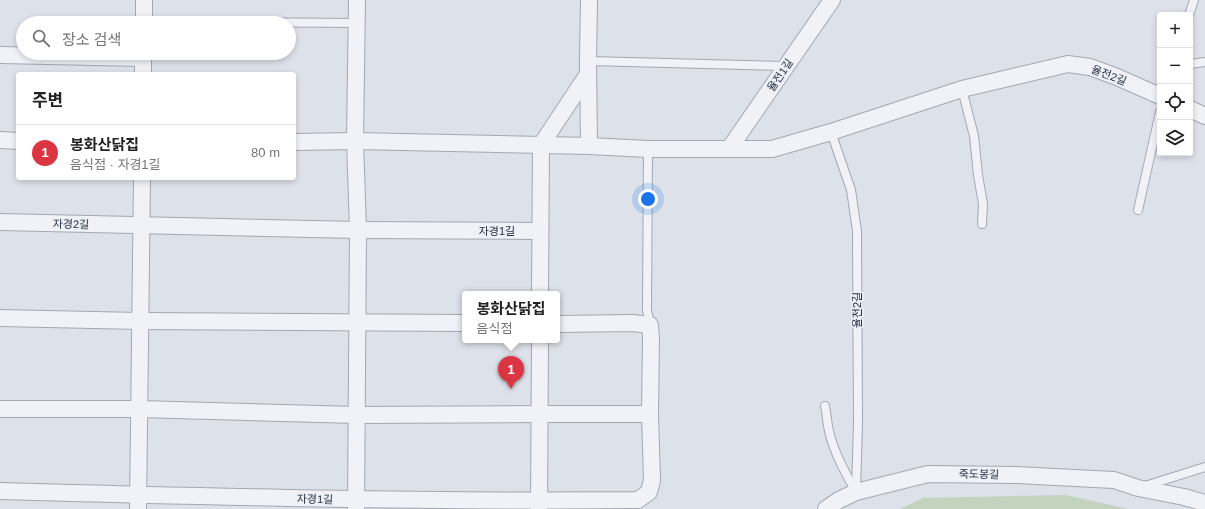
<!DOCTYPE html>
<html lang="ko">
<meta charset="utf-8">
<style>
body{margin:0;font-family:Helvetica,"Noto Sans KR",sans-serif;background:#f2f2f2;color:#222}
.controls{position:absolute;right:12px;top:12px;display:grid;overflow:hidden;border-radius:4px;box-shadow:0 2px 6px #0003}
.controls button{width:36px;height:36px;display:grid;place-items:center;padding:0;border:0;border-bottom:1px solid #e0e0e0;background:#fff;color:#222;font:20px sans-serif}
.you{position:absolute;left:648px;top:199px;width:14px;height:14px;margin:-10px;border:3px solid #fff;border-radius:50%;background:#1a73e8;box-shadow:0 0 0 6px #1a73e833}
.badge{display:grid;place-items:center;width:26px;height:26px;border-radius:50%;background:#db3544;color:#fff;font-size:13px;font-weight:700}
.pin{position:absolute;translate:-50% -33px;filter:drop-shadow(0 1px 2px #0008)}
.pin::after{content:'';position:absolute;top:21px;width:14px;height:12px;background:inherit;clip-path:polygon(0 0,100% 0,50% 100%)}
.popup{position:absolute;left:462px;top:291px;width:98px;height:52px;box-sizing:border-box;display:grid;place-content:center;border-radius:4px;background:#fff;filter:drop-shadow(0 1px 3px #0005);font-size:13px;white-space:nowrap;color:#767676}
.popup b{font-size:15px;color:#222}
.popup::after{content:'';position:absolute;left:50%;top:100%;margin-left:-8px;border:8px solid transparent;border-top-color:#fff}
.list{margin:0;padding:0;list-style:none}
h2{display:flex;justify-content:space-between;align-items:center;height:52px;margin:0;padding:0 16px;font-size:17px}
h2 small{font-size:13px;font-weight:400;color:#767676}
.list li{display:grid;grid-template-columns:26px 1fr auto;gap:12px;align-items:center;box-sizing:border-box;height:56px;padding:0 16px;border-top:1px solid #e0e0e0}
.list b{display:block;font-size:15px;white-space:nowrap}
.list p{margin:0;font-size:13px;white-space:nowrap;color:#767676}
.list em{font-size:13px;font-style:normal;color:#767676}
.icon{flex:none;width:22px;height:22px;fill:none;stroke:currentColor;stroke-width:2;stroke-linecap:round;stroke-linejoin:round}
.map{position:relative;flex:none;width:1205px;height:509px;overflow:hidden}
.search{position:absolute;background:#fff;box-shadow:0 2px 6px #0003;left:16px;top:16px;width:280px;height:44px;display:flex;align-items:center;gap:10px;box-sizing:border-box;padding:0 14px;border-radius:22px;color:#767676;font-size:15px}
.panel{position:absolute;background:#fff;box-shadow:0 2px 6px #0003;left:16px;top:72px;width:280px;height:108px;border-radius:4px}
.map>svg:first-child{display:block}
</style>
<div class="map">
<svg width="1205" height="509" viewBox="0 0 1205 509">
<rect width="100%" height="100%" fill="#dde1e9"/>
<path fill="#c2d3be" d="M1066,495L1128,509H900L923,498Z"/>
<g fill="none" stroke-linecap="round" stroke-linejoin="round">
<defs>
<g id="service">
<path d="M1189,15L1194,0"/>
<path d="M230,22L357,23"/>
<path d="M588,61L786,66"/>
<path d="M1190,64L1205,62"/>
<path d="M962,89L974,136L978,175L983,204L982,224"/>
<path d="M831,132L851,190L857,231L858,422L856,492"/>
<path d="M648,149L647,310L650,325"/>
<path d="M1138,210L1160,112"/>
<path d="M825,406C827,415 827,423 829,431C834,453 845,472 856,492"/>
<path d="M1145,486L1205,467"/>
</g>
<g id="minor">
<path d="M589,0L588,61L589,146"/>
<path d="M144,23V0"/>
<path d="M0,55L143,58"/>
<path d="M143,74V53"/>
<path d="M1190,109L1205,116"/>
<path d="M0,140L18,141"/>
<path d="M294,142L355,141L589,146L648,149H772L831,132L962,89L1068,64L1090,67L1117,77L1160,96"/>
<path d="M729,149L832,0"/>
<path d="M0,222L358,230L540,231"/>
<path d="M540,294L541,145L588,74"/>
<path d="M0,318L140,321L465,323"/>
<path d="M0,409H139L357,415L540,414H650"/>
<path d="M0,491C213,497 425,502 638,500L649,492L652,480L650,414L651,338L650,325L633,323L557,324"/>
<path d="M138,509L142,178"/>
<path d="M356,509L358,230L355,141L357,0"/>
<path d="M539,509L540,340"/>
<path d="M826,509L839,500L856,492L928,474L1016,475L1114,480L1138,488L1184,497L1205,503"/>
</g>
</defs>
<use href="#service" stroke="#a2a8b3" stroke-width="10"/>
<use href="#minor" stroke="#a2a8b3" stroke-width="18"/>
<use href="#service" stroke="#f0f2f7" stroke-width="8"/>
<use href="#minor" stroke="#f0f2f7" stroke-width="16"/>
</g>
<g text-anchor="middle" dominant-baseline="central" stroke-width="3" stroke-linejoin="round" paint-order="stroke">
<g font-size="11" fill="#252e41" stroke="#edf0f6">
<text transform="translate(780 75) rotate(-56)">율전1길</text>
<text transform="translate(1109 75) rotate(21)">율전2길</text>
<text transform="translate(71 224) rotate(1)">자경2길</text>
<text x="497" y="231">자경1길</text>
<text transform="translate(857 310) rotate(-90)">율전2길</text>
<text transform="translate(979 474) rotate(1)">죽도봉길</text>
<text transform="translate(315 499) rotate(1)">자경1길</text>
</g>
</g>
</svg>
<div class="controls">
<button>+</button>
<button>−</button>
<button><svg class="icon" aria-label="locate" viewBox="0 0 24 24"><circle cx="12" cy="12" r="6"/><path d="M12 2v4M12 18v4M2 12h4M18 12h4"/></svg></button>
<button><svg class="icon" aria-label="layers" viewBox="0 0 24 24"><path d="M12 4l9 5-9 5-9-5zM3 14l9 5 9-5"/></svg></button>
</div>
<div class="you"></div>
<div class="pin badge" style="left:511px;top:389px">1</div>
<div class="popup"><b>봉화산닭집</b>음식점</div>
<div class="search"><svg class="icon" aria-label="search" viewBox="0 0 24 24"><circle cx="10" cy="10" r="6"/><path d="M15 15l6 6"/></svg>장소 검색</div>
<section class="panel">
<h2>주변<small></small></h2>
<ul class="list">
<li><span class="badge">1</span><div><b>봉화산닭집</b><p>음식점 · 자경1길</p></div><em>80 m</em></li>
</ul>
</section>
</div>
